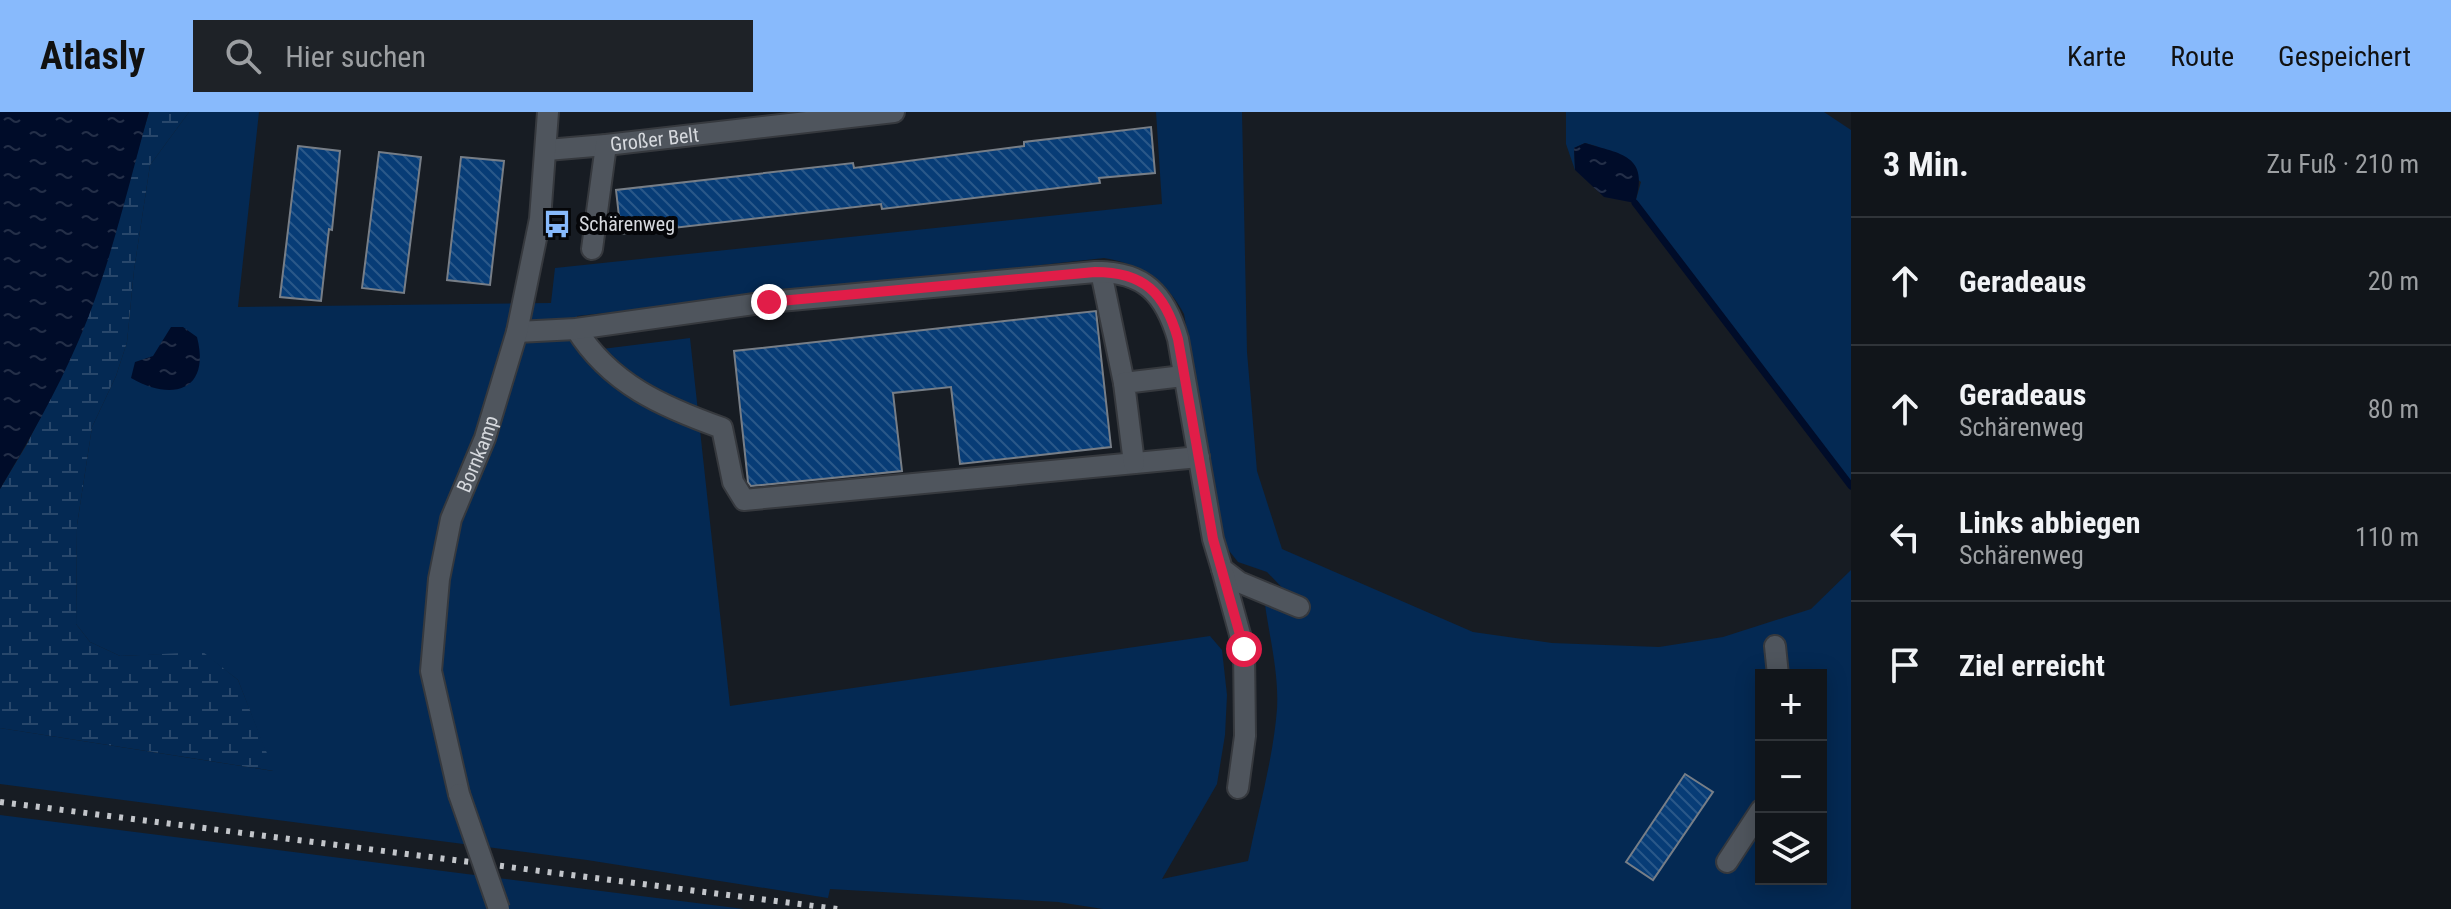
<!DOCTYPE html>
<html lang="de">
<meta charset="utf-8">
<style>
body{margin:0;font-family:"Roboto Condensed",sans-serif;background:#1e2227;color:#f1f3f6}
.controls{position:absolute;right:24px;bottom:24px;display:grid;overflow:hidden;border-radius:0px;box-shadow:0 4px 20px #0003}
.controls button{width:72px;height:72px;display:grid;place-items:center;padding:0;border:0;border-bottom:2px solid #303439;background:#11151a;color:#f1f3f6;font:40px sans-serif}
.stop{position:absolute;width:24px;height:24px;margin:-18px;border:6px solid #e11d48;border-radius:50%;background:#fff}
.stop.end{background:#e11d48;border-color:#fff;box-shadow:0 2px 8px #0008}
.list{margin:0;padding:0;list-style:none}
h2{display:flex;justify-content:space-between;align-items:center;height:104px;margin:0;padding:0 32px;font-size:34px}
h2 small{font-size:26px;font-weight:400;color:#9c9fa2}
.list li{display:grid;grid-template-columns:52px 1fr auto;gap:24px;align-items:center;box-sizing:border-box;height:128px;padding:0 32px;border-top:2px solid #303439}
.list b{display:block;font-size:30px;white-space:nowrap}
.list p{margin:0;font-size:26px;white-space:nowrap;color:#9c9fa2}
.list em{font-size:26px;font-style:normal;color:#9c9fa2}
.icon{flex:none;width:44px;height:44px;fill:none;stroke:currentColor;stroke-width:2;stroke-linecap:round;stroke-linejoin:round}
.map{position:relative;flex:none;width:1851px;height:797px;overflow:hidden}
header{display:flex;align-items:center;gap:48px;box-sizing:border-box;height:112px;padding:0 40px;background:#88bafc;color:#111}
header strong{font-size:38px}
nav{display:flex;gap:44px;margin-inline-start:auto;font-size:28px}
.search{width:560px;height:72px;background:#1e2227;display:flex;align-items:center;gap:20px;box-sizing:border-box;padding:0 28px;border-radius:0px;color:#9c9fa2;font-size:30px}
main{display:flex}
aside{flex:1;background:#11151a}
.map>svg:first-child{display:block}
</style>
<header>
<strong>Atlasly</strong>
<div class="search"><svg class="icon" aria-label="search" viewBox="0 0 24 24"><circle cx="10" cy="10" r="6"/><path d="M15 15l6 6"/></svg>Hier suchen</div>
<nav><a>Karte</a><a>Route</a><a>Gespeichert</a></nav>
</header>
<main>
<div class="map">
<svg width="1851" height="797" viewBox="0 0 1851 797">
<defs>
<pattern id="wetland-marsh" width="20" height="14" patternUnits="userSpaceOnUse" patternTransform="scale(2)"><rect width="20" height="14" fill="#042953"/><path d="M1 5h8M5 5V1M11 12h8M15 12V8" fill="none" stroke="#28476b"/></pattern>
<pattern id="water-ripples" width="26" height="14" patternUnits="userSpaceOnUse" patternTransform="scale(2)"><rect width="26" height="14" fill="#000c29"/><path d="M2 4q2-2 4 0t4 0M15 11q2-2 4 0t4 0" fill="none" stroke="#242f48"/></pattern>
<pattern id="building-back-hatch" width="6" height="6" patternUnits="userSpaceOnUse" patternTransform="scale(2)"><rect width="6" height="6" fill="#073c76"/><path d="M-1 5l2 2M0 0l6 6M5-1l2 2" fill="none" stroke="#2a5889"/></pattern>
</defs>
<rect width="100%" height="100%" fill="#171c23"/>
<g fill="#042953" fill-rule="evenodd">
<path d="M189,0H259L238,195L551,191L555,156L1162,92L1156,0H1242L1247,240L1257,359L1282,437L1473,520L1552,531L1659,535L1723,525L1811,497L1851,458V797H1103L1058,790L830,777L828,786L587,748L0,672V616L273,659L238,568L203,541L120,544L90,530L76,512L77,413L92,315L116,264L127,230L134,158L150,53ZM1104,146C1141,152 1166,168 1184,202L1223,431L1238,450L1267,460L1292,486V502L1265,493C1270,527 1279,563 1277,597C1273,648 1258,699 1248,749L1162,767L1217,672L1225,623L1227,583L1222,538L1210,524L730,594L690,226L578,240L577,204ZM1761,563H1821V767H1761Z"/>
<path d="M1566,0H1824L1851,18V377L1635,91L1641,70L1596,34L1585,31L1574,36L1575,58L1566,32Z"/>
<path d="M0,703L744,797H0Z"/>
</g>
<path fill="url(#wetland-marsh)" d="M149,0H189L150,53L134,158L127,230L116,264L92,315L77,413L76,512L90,530L120,544L203,540L238,568L274,659L0,616V377L27,332L78,229L98,173Z"/>
<g fill="url(#water-ripples)">
<path d="M0,0H149C128,74 109,160 78,230C56,281 28,330 0,377Z"/>
<path d="M1585,31C1621,42 1650,43 1635,91L1604,85L1575,58L1574,36Z"/>
<path d="M171,215H183L197,225C211,279 172,290 131,266L135,250L153,244Z"/>
</g>
<g fill="none" stroke-linecap="round" stroke-linejoin="round">
<path stroke="#000c29" stroke-width="7" d="M1635,91L1851,374"/>
</g>
<g fill="url(#building-back-hatch)" stroke="#777e87" stroke-width="2">
<path d="M1151,15L1155,61L1099,66L1100,71L882,97L881,92L621,122L616,78L853,51L854,56L1024,34V30Z"/>
<path d="M298,34L340,39L332,118L329,117L321,189L280,185Z"/>
<path d="M379,40L421,45L404,181L362,176Z"/>
<path d="M461,45L504,49L490,173L447,168Z"/>
<path d="M1096,199L1111,335L960,352L951,275L893,281L902,359L751,374L748,370L734,239Z"/>
<path d="M1685,662L1713,680L1653,768L1626,750Z"/>
</g>
<g fill="none" stroke-linecap="round" stroke-linejoin="round">
<defs>
<g id="minor">
<path id="s1" d="M547,38L606,33L894,0"/>
<path d="M592,137L606,33"/>
<path d="M1101,160L1124,271"/>
<path d="M576,217C610,272 663,295 722,316L733,370L744,388L1199,345"/>
<path d="M517,220L576,217L769,190L1095,160C1144,159 1165,182 1178,227L1213,427L1222,457L1239,470L1299,495"/>
<path d="M1134,351L1124,271L1183,264"/>
<path d="M1222,457L1244,537L1245,624L1238,676"/>
<path d="M1775,534L1778,563"/>
<path id="s2" d="M459,682L431,559L439,467L451,407L485,326L517,220L540,107L548,0"/>
<path d="M1727,750L1761,698"/>
</g>
</defs>
<use href="#minor" stroke="#36393e" stroke-width="24"/>
<use href="#minor" stroke="#4f555d" stroke-width="20"/>
<path stroke="#c2c5ca" stroke-width="6" stroke-dasharray="4 8" stroke-linecap="butt" d="M0,690L838,797"/>
<defs>
<path id="minor-bridge" d="M459,682L499,797"/>
</defs>
<use href="#minor-bridge" stroke="#36393e" stroke-width="24" stroke-linecap="butt"/>
<use href="#minor-bridge" stroke="#4f555d" stroke-width="20"/>
</g>
<g fill="none" stroke-linecap="round" stroke-linejoin="round">
<path stroke="#e11d48" stroke-width="10" d="M769,190L1095,160C1144,160 1165,181 1178,227L1213,427L1244,537"/>
</g>
<defs>
<symbol id="bus-bare" viewBox="-9 -9 18 18"><path d="M-5-6H5V4H4V6H2V4H-2V6H-4V4H-5ZM-3.5-4V0h7V-4ZM-3.5 1.2v1.5H-2V1.2ZM2 1.2v1.5H3.5V1.2Z" fill="#88bafc" stroke="#050609" stroke-width="2.5" paint-order="stroke"/></symbol>
</defs>
<g fill-rule="evenodd">
<use href="#bus-bare" x="537" y="92" width="40" height="40"/>
</g>
<g text-anchor="middle" dominant-baseline="central" stroke-width="8" stroke-linejoin="round" paint-order="stroke">
<g font-size="20" fill="#d6d9de" stroke="#050609">
<text stroke="none"><textPath href="#s1" startOffset="108">Großer Belt</textPath></text>
<text stroke="none"><textPath href="#s2" startOffset="350">Bornkamp</textPath></text>
</g>
<g font-size="20" fill="#d6d9de" stroke="#050609" text-anchor="start">
<text x="579" y="112">Schärenweg</text>
</g>
</g>
</svg>
<div class="controls">
<button>+</button>
<button>−</button>
<button><svg class="icon" aria-label="layers" viewBox="0 0 24 24"><path d="M12 4l9 5-9 5-9-5zM3 14l9 5 9-5"/></svg></button>
</div>
<div class="stop" style="left:1244px;top:537px"></div>
<div class="stop end" style="left:769px;top:190px"></div>
</div>
<aside>
<h2>3 Min.<small>Zu Fuß · 210 m</small></h2>
<ul class="list">
<li><svg class="icon" aria-label="ahead" viewBox="0 0 24 24"><path d="M12 20V5M6 11l6-6 6 6"/></svg><div><b>Geradeaus</b></div><em>20 m</em></li>
<li><svg class="icon" aria-label="ahead" viewBox="0 0 24 24"><path d="M12 20V5M6 11l6-6 6 6"/></svg><div><b>Geradeaus</b><p>Schärenweg</p></div><em>80 m</em></li>
<li><svg class="icon" aria-label="left" viewBox="0 0 24 24"><path d="M17 20v-9H6M10 6l-5 5 5 5"/></svg><div><b>Links abbiegen</b><p>Schärenweg</p></div><em>110 m</em></li>
<li><svg class="icon" aria-label="arrive" viewBox="0 0 24 24"><path d="M6 21V4h12l-3 4 3 4H6"/></svg><div><b>Ziel erreicht</b></div></li>
</ul>
</aside>
</main>
